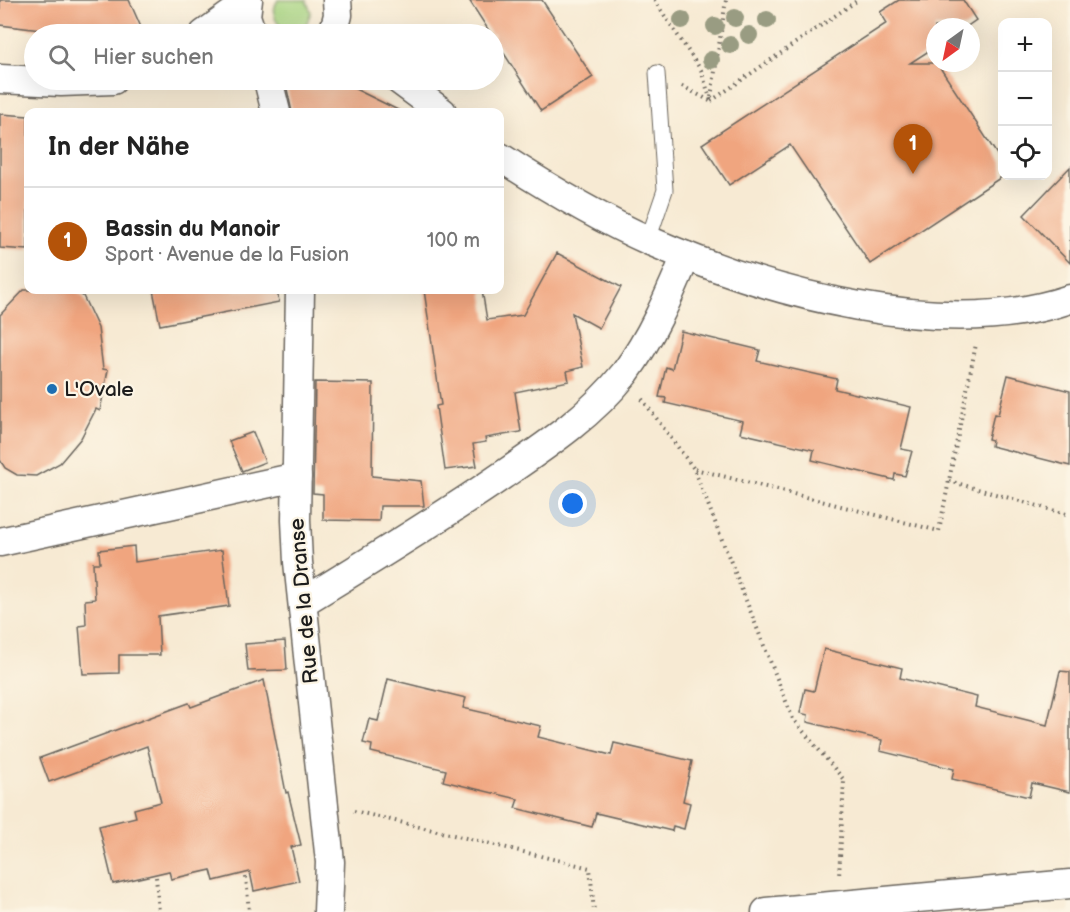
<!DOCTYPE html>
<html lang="de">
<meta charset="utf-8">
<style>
body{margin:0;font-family:"Balsamiq Sans",sans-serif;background:#f6f6f6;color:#222}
.controls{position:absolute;right:18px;top:18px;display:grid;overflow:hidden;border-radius:12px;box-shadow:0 6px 24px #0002}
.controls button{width:54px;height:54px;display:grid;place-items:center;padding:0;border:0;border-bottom:2px solid #e0e0e0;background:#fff;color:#222;font:30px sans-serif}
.compass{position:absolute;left:926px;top:18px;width:54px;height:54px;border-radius:50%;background:#fff;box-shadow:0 6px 24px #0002;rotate:213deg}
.you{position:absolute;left:573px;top:504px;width:21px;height:21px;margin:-15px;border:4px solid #fff;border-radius:50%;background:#1a73e8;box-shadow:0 0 0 9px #1a73e833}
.badge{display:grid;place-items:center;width:39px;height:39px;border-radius:50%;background:#b45309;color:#fff;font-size:20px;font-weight:700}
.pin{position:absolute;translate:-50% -50px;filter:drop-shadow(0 2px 3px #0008)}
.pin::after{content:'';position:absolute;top:32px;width:21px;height:18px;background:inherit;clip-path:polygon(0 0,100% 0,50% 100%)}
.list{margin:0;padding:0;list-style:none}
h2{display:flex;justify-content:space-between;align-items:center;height:78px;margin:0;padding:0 24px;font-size:26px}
h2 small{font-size:20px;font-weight:400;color:#767676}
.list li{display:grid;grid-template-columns:39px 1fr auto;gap:18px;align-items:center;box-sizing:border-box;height:108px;padding:0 24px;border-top:2px solid #e0e0e0}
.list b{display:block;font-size:22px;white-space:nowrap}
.list p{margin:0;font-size:20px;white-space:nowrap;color:#767676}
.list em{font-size:20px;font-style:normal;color:#767676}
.icon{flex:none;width:33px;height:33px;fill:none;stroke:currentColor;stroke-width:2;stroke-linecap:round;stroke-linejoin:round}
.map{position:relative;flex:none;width:1070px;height:912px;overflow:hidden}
.search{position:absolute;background:#fff;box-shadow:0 6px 24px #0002;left:24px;top:24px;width:480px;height:66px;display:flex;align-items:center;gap:15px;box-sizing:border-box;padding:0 21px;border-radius:33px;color:#767676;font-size:22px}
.panel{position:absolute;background:#fff;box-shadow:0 6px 24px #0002;left:24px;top:108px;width:480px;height:186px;border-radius:12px}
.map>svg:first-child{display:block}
</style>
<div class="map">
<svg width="1070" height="912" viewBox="0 0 1070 912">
<rect width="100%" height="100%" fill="#fcf5e5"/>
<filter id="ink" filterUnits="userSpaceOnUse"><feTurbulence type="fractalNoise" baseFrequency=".0167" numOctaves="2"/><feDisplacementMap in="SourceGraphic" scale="12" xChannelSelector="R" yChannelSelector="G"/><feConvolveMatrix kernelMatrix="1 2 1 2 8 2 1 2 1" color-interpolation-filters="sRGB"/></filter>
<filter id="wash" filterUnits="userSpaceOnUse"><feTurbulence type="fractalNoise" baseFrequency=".008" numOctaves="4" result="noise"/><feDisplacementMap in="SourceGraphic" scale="24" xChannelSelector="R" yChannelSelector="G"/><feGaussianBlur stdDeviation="1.35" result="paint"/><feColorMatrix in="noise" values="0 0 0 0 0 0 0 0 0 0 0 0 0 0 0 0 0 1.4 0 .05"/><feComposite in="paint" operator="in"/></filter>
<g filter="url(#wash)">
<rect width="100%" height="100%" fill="#f7ead3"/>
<path fill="#a6d380" stroke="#61784e" stroke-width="1.5" d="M278,0H306L311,12L306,25L293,31L280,26C273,18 272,9 278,0Z"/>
<g id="blocks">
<g fill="#f0a57f">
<path d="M0,0H129L144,34L49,31L0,25Z"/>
<path d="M469,0H542L593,77L541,111L494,38V34H491Z"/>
<path d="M899,0H963L976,20L966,27H935V47L910,63H937L1002,162L1003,176L870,264L790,145L729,185L702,144L887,23L880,12Z"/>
<path d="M285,80H329L341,82L402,112H292Z"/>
<path d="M0,114L28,116V250L0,248Z"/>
<path d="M1070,167V263L1024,215Z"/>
<path d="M557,253L621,287L599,328L572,313L583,367L567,371L569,381L515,392L521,432L485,438L486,442L473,444L477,466L445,470L436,406L441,405L424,290H482L487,320L523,315Z"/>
<path d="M24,290H73L83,296L98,328L103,369L108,370L100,411L96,409L81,438L60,463L36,476L17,475L5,468L0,460V315Z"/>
<path d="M153,290H277L279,302L160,325Z"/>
<path d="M681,331L760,350L757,361L837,379L835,389L911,407L901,449L912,451L905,476L895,474L894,480L812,460L814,450L740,433L743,421L665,403L666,398L659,397L666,367L672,369Z"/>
<path d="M1008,375L1070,391V466L991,446L992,440L988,439L994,414L998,415Z"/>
<path d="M315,382L373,383L372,476L421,481L424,506H380L379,521L323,520V494L313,493Z"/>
<path d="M253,432L265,462L242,471L229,441Z"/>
<path d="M134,546L135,562L222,550L229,606L158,616L160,655H119V673L83,674L79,626L86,625L85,600L95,599L93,563H100L99,550Z"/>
<path d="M285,641L287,670L248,671L245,644Z"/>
<path d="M824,649L902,668L900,678L977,697L975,707L1047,725L1060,671L1070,672V792L1032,783L1029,797L952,779L954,769L880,751L882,740L807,722L808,715L800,713L805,689L814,691Z"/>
<path d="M388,679L466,698L463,708L541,726L538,737L611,755L614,743L692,761L683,801L690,803L684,829L673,826L672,831L596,813L592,827L515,808L518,799L443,781L446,770L371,752L372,745L363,743L369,719L378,721Z"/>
<path d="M264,680L286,793L288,792L301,845L291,847L299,881L254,891L250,872L214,881L211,870L171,879L169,871L113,884L99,826L136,817L134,809L161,802L147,746L49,782L40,758L189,703L191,707Z"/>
</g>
</g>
</g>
<g filter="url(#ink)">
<use href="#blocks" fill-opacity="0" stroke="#69645c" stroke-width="1.5"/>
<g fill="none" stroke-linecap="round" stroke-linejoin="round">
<defs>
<path id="service" d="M648,240L665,190L657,73"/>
<g id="minor">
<path d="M248,0L246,16L252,34"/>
<path d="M204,34L247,3"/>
<path d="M333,34L338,15L337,0"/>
<path d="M0,79L61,82L113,80"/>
<path d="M268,80L276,112"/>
<path d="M399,80L442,112"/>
<path d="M500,157C548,188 598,218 650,241C769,293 943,342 1070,299"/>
<path d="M300,290L296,520L298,562L330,862L328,912"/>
<path d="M0,542L297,477"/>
<path d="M303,602C370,561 438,520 503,475C547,445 592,415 625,373C651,338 669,296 686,256"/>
<path d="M766,912L1070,884"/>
</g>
</defs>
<use href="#service" stroke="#69645c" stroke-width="17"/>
<use href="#minor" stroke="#69645c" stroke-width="31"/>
<g stroke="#69645c" stroke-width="4" stroke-dasharray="1.5 4.5" stroke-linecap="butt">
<path d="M654,0L701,70L711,101"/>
<path d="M682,86L710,101"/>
<path d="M711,97L726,0"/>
<path d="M711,101L858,0"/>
<path d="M642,399L694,469L793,719L844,780L839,877"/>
<path d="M695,469L939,531L976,344"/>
<path d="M949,481L1070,515"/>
<path d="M354,811L590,868L594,912"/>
<path d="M156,877L159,912"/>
<path d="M246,877L249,912"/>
</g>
<use href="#service" stroke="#fff" stroke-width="15"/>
<use href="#minor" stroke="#fff" stroke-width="28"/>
</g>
<g fill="#999c82">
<circle cx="735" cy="18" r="9"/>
<circle cx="682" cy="20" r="9"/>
<circle cx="767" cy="20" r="9"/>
<circle cx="715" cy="26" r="9"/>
<circle cx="749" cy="35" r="9"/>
<circle cx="730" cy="45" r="9"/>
<circle cx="711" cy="60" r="9"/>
</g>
</g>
<circle fill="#1f6fb2" stroke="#fcf5e5" stroke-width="2" cx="52" cy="389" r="6"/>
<g text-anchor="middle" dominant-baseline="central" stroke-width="4.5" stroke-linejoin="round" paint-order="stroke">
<g font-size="21" fill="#1c1c1c" stroke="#fcf5e5" text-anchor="start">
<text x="64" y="389">L'Ovale</text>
</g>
<g font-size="21" fill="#1c1c1c" stroke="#fcf5e5">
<text transform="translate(304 601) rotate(-95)">Rue de la Dranse</text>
</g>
</g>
</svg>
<div class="controls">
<button>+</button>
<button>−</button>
<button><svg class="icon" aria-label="locate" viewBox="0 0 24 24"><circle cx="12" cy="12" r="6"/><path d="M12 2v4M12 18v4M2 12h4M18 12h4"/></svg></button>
</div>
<svg class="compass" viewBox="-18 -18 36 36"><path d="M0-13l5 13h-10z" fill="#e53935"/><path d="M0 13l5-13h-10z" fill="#767676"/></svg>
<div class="you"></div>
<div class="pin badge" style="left:913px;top:174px">1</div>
<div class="search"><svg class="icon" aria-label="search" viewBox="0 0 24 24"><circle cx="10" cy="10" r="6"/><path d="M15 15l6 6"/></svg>Hier suchen</div>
<section class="panel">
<h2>In der Nähe<small></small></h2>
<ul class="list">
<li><span class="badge">1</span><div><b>Bassin du Manoir</b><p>Sport · Avenue de la Fusion</p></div><em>100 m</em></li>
</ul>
</section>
</div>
